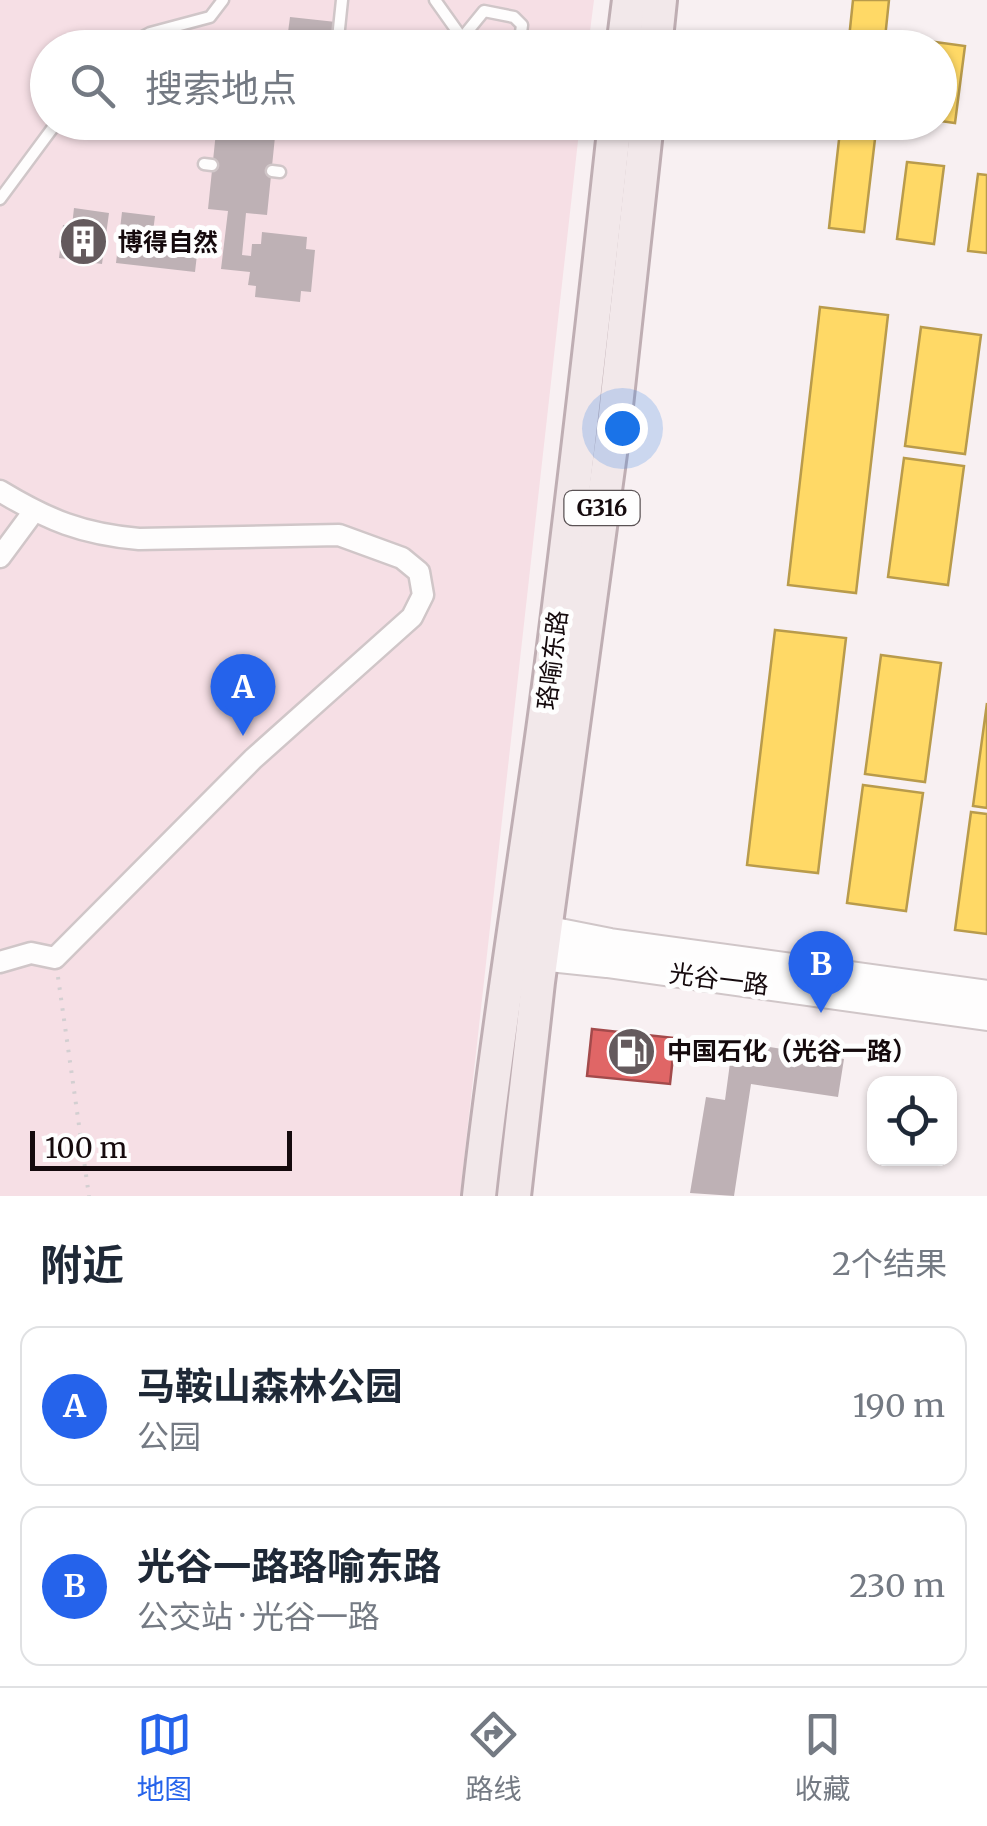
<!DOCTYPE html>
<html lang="zh">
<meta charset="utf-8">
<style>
body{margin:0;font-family:Merriweather,"Noto Sans SC",serif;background:#f6f6f7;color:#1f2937}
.controls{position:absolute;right:30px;bottom:30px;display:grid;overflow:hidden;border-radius:20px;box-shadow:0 2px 8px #0004}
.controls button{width:90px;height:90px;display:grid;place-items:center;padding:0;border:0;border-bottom:2px solid #e0e1e3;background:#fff;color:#1f2937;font:50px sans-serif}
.scale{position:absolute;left:30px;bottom:25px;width:262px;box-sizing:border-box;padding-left:10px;border:5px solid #150a0d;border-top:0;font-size:28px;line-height:35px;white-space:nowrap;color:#150a0d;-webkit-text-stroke:8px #fefefe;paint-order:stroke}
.you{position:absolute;left:622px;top:428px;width:35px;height:35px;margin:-25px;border:8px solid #fff;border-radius:50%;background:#1a73e8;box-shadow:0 0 0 15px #1a73e833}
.badge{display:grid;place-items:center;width:65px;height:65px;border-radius:50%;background:#2563eb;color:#fff;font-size:32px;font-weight:700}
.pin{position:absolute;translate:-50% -82px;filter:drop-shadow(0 2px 5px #0008)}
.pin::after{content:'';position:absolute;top:52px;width:35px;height:30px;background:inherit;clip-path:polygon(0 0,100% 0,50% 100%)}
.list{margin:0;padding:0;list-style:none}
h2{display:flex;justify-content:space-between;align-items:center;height:130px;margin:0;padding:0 40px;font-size:42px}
h2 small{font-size:32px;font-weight:400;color:#747a83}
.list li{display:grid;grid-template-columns:65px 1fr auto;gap:30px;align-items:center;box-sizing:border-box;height:160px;margin:0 20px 20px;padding:0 20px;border:2px solid #e0e1e3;border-radius:20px}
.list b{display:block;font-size:38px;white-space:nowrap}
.list p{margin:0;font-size:32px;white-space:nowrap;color:#747a83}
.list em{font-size:32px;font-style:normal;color:#747a83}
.icon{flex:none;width:55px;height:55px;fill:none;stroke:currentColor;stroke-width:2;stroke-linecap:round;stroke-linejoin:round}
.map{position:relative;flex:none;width:987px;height:1196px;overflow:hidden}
.search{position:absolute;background:#fff;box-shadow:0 2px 8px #0004;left:30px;right:30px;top:30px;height:110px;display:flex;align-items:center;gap:25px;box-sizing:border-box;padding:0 35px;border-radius:55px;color:#747a83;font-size:38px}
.sheet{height:490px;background:#fff}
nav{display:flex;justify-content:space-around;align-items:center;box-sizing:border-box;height:140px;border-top:2px solid #e0e1e3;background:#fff;font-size:28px;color:#747a83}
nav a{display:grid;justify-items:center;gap:5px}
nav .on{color:#2563eb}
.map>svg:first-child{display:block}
</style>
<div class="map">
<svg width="987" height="1196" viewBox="0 0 987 1196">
<rect width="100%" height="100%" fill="#f8f0f2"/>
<path fill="#f6dfe5" d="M0,0H594L588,47L48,48V122L580,123L460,1196H0Z"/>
<g fill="#ffd966" stroke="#b99b4b" stroke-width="2.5">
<path d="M853,0H889L884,48H848Z"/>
<path d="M928,41L965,46L955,123L940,121V48H927Z"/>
<path d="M841,122H877L864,232L829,228Z"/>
<path d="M907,162L944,166L934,244L897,239Z"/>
<path d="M978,174L987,175V253L968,251Z"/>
<path d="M820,307L888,315L856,593L788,585Z"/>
<path d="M921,327L981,335L965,454L905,446Z"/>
<path d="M904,458L964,466L948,585L888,577Z"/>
<path d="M775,630L846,638L818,873L747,865Z"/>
<path d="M881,655L941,663L925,782L865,774Z"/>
<path d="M987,703V808L973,806Z"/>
<path d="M863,785L923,793L906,911L847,903Z"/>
<path d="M971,812L987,814V934L955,930Z"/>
</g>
<path fill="#e06666" stroke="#a34a4b" stroke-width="2.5" d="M592,1029L675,1038L670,1084L587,1076Z"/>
<g fill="#beb1b5">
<path d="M290,17L336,22L333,48H286Z"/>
<path d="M233,39L279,43V48H232Z"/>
<path d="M217,122H257V125L276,127L267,215L246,213L242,255L251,256L252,244H261L262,232L307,237L306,249L315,250L311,292L301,291L300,302L255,297L256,286L248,285L250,272L221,269L228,211L208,209Z"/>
<path d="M74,208L109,213L102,264L59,258L63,225L72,226Z"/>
<path d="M122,212L155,216L153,232L199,237L195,272L116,263Z"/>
<path d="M733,1041L844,1059L838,1097L751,1084L734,1196L690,1193L706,1097L725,1100Z"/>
</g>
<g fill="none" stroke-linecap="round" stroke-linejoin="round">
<defs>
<g id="service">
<path d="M435,0L462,38L461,48"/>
<path d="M462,38L484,11L514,17L522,25L519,48"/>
<path d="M122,48L150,33L210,17L223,0"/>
<path d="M337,48L342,0"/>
<path d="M204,164L212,165"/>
<path d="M272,171L280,172"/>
<path d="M0,199L57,122"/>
</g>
<g id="minor">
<path d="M0,491C48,520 82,534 139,539L339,535L402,558L419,572L423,595L412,617L253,759L55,958L31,953L0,962"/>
<path d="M0,557L34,511"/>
</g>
<g id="secondary">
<path d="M524,926L610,943L987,995"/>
<path d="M521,954L607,963L987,1016"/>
</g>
<g id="trunk">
<path d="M623,48L629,0"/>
<path d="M655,48L660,0"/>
<path d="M479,1196C497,1030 525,866 547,701C572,509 594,316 615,122"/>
<path d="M514,1196L538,982L614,424L647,122"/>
</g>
</defs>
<use href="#service" stroke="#d0c6c8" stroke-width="15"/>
<use href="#minor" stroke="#d0c6c8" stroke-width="25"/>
<use href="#secondary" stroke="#d0c6c8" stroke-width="32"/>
<use href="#trunk" stroke="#bfaeb3" stroke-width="38"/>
<path stroke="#d3cfd1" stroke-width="4" stroke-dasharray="2.5 8" stroke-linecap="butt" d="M58,977L89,1196"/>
<use href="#service" stroke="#fefdfd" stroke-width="10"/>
<use href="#minor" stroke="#fefdfd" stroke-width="20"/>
<use href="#secondary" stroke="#fefdfd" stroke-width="28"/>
<use href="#trunk" stroke="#f2e8ea" stroke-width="32"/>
</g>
<defs>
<symbol id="building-disc" viewBox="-11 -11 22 22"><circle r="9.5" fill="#645a5d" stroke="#fefefe"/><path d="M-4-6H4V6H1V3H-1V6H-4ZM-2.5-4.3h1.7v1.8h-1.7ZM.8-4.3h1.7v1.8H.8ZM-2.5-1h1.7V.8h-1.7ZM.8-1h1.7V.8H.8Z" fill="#fff"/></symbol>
<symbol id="fuel-disc" viewBox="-11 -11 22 22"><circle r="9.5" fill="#645a5d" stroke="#fefefe"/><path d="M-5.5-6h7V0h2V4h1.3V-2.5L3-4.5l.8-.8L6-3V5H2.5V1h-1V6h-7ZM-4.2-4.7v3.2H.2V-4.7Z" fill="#fff"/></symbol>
</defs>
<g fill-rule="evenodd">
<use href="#building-disc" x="56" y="214" width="55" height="55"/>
<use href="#fuel-disc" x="604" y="1024" width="55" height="55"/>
</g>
<g text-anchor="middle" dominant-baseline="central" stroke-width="10" stroke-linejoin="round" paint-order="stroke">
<rect fill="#fefefe" stroke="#5b5355" stroke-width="2.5" x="564.5" y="491" width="75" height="34" rx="8"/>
<g font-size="22" font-weight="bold" fill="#150a0d">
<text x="602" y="508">G316</text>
</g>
<g font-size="25" font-weight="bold" fill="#150a0d" stroke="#fefefe" text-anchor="start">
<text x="118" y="242">博得自然</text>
<text x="667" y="1051">中国石化（光谷一路）</text>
</g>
<g font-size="25" fill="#150a0d" stroke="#fefefe">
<text transform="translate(552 660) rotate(-83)">珞喻东路</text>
<text transform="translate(719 979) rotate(7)">光谷一路</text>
</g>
</g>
</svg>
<div class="controls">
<button><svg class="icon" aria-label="locate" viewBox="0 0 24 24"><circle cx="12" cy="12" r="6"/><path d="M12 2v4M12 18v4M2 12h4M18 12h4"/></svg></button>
</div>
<div class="scale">100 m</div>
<div class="you"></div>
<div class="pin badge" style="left:243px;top:736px">A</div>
<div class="pin badge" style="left:821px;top:1013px">B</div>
<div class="search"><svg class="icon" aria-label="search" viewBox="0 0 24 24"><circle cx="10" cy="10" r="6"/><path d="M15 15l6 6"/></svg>搜索地点</div>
</div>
<section class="sheet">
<h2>附近<small>2个结果</small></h2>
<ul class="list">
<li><span class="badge">A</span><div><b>马鞍山森林公园</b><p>公园</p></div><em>190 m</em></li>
<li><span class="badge">B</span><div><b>光谷一路珞喻东路</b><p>公交站 · 光谷一路</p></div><em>230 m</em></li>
</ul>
</section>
<nav>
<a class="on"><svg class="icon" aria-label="map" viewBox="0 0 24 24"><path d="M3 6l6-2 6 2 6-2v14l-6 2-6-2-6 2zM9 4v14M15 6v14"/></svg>地图</a>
<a><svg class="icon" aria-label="directions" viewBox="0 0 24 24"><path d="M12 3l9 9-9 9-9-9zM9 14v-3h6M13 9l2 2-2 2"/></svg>路线</a>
<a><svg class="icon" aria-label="saved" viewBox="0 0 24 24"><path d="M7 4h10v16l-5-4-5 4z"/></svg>收藏</a>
</nav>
